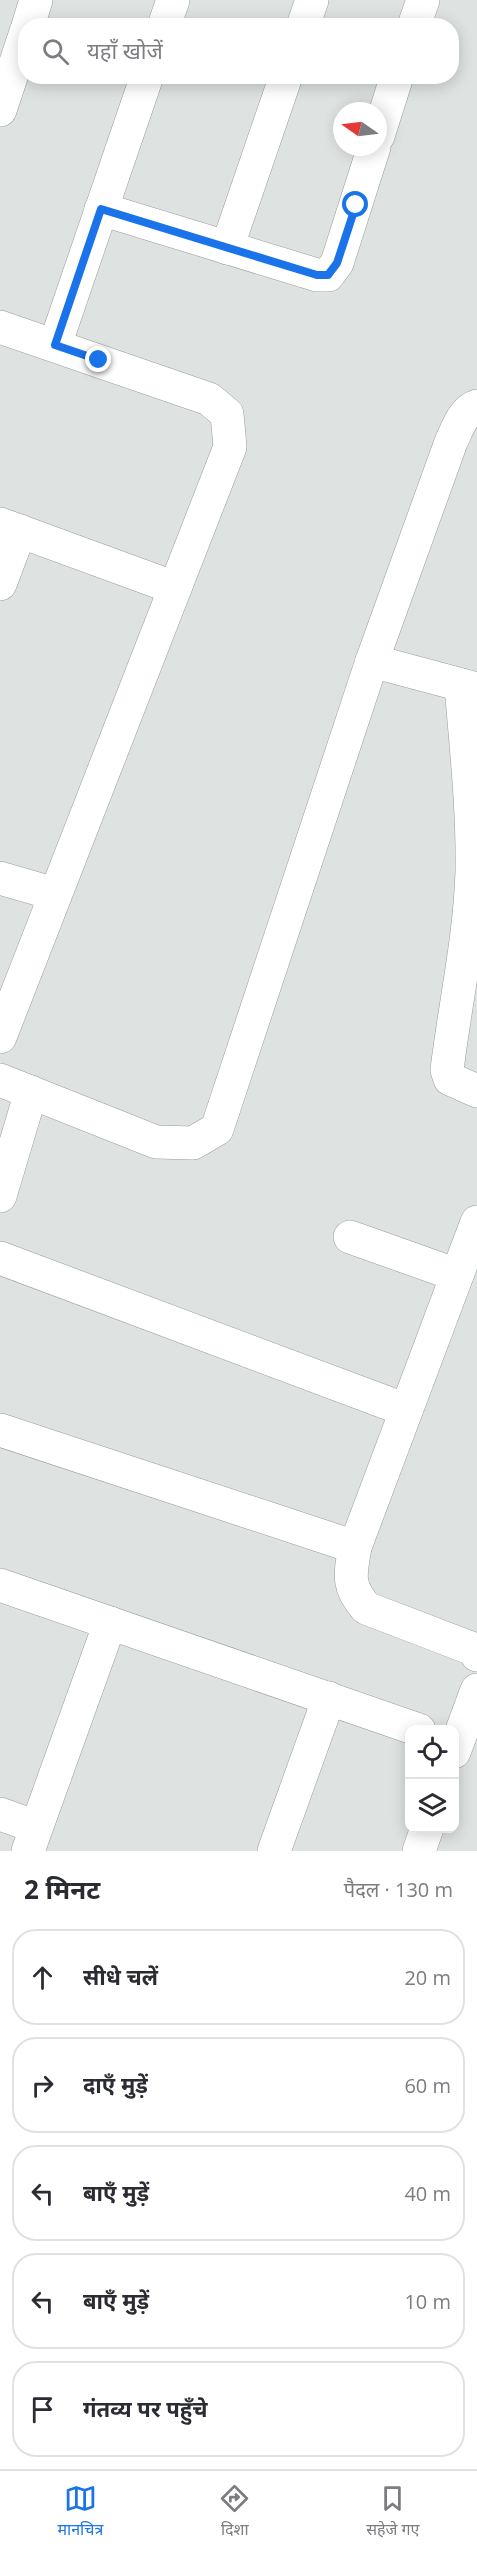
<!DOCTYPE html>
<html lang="hi">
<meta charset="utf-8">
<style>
body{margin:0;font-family:"Open Sans","Noto Sans Devanagari",sans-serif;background:#f2f2f3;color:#2b2b33}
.controls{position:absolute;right:18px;bottom:18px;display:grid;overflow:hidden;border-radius:12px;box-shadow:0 3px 15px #0003}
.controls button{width:54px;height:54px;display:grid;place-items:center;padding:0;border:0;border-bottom:2px solid #e1e1e2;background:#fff;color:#2b2b33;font:30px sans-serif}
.compass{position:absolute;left:333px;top:102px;width:54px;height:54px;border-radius:50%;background:#fff;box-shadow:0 3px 15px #0003;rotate:284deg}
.stop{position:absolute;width:18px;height:18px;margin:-14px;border:4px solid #1a73e8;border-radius:50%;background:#fff}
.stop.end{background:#1a73e8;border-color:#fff;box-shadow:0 2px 6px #0008}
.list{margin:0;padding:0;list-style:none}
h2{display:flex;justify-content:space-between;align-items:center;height:78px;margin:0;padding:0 24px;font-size:26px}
h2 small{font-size:20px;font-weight:400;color:#7c7c81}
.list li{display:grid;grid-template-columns:39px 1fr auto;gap:18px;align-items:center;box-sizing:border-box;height:96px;margin:0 12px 12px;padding:0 12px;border:2px solid #e1e1e2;border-radius:24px}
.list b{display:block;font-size:22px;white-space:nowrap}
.list em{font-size:20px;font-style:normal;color:#7c7c81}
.icon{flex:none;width:33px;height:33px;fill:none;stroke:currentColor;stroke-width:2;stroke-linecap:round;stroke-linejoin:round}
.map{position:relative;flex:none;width:477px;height:1851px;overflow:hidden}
.search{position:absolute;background:#fff;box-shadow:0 3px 15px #0003;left:18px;right:18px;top:18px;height:66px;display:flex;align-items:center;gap:15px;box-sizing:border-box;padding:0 21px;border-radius:24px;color:#7c7c81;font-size:22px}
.sheet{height:618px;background:#fff}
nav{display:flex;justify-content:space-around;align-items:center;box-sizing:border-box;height:84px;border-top:2px solid #e1e1e2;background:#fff;font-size:16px;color:#7c7c81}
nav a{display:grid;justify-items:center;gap:3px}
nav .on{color:#1a73e8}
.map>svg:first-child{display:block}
</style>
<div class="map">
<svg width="477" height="1851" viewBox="0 0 477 1851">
<rect width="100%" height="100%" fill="#dee3e1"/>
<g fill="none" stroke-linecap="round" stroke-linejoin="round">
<defs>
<g id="minor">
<path d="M28,26L36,0"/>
<path d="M164,26L173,0"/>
<path d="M303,26L312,0"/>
<path d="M414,26L423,0"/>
<path d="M0,110L26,32"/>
<path d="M378,136L397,76"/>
<path d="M101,209L317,275H328L337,263L374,147"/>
<path d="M227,248L286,76"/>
<path d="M0,327L209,399L227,414L230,447L0,1037"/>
<path d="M55,345L147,76"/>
<path d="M0,524L175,588"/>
<path d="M0,584L20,531"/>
<path d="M372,661L477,689"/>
<path d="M461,685C466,747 473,809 472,871C470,938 455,1004 447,1070L450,1079L477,1091"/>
<path d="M0,878L55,894"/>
<path d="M0,1080L156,1142L193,1143L217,1129L372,661L451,442C457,430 463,410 477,406"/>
<path d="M0,1196L31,1092"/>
<path d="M477,1222L355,1547C350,1575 347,1586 366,1608L473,1649L477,1655"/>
<path d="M350,1237L457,1275"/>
<path d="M0,1258L406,1410"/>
<path d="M0,1430L355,1547"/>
<path d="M0,1585L419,1730"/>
<path d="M454,1752L477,1690"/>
<path d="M0,1814L36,1827"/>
<path d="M28,1851L110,1623"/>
<path d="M274,1851L329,1698"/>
<path d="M419,1851L427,1828"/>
</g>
</defs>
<use href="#minor" stroke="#999d9b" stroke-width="34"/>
<use href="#minor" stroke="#fff" stroke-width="33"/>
</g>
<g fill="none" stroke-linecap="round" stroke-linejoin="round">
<path stroke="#1a73e8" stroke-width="8" d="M99,360L55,345L101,209L317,275H328L337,263L356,205"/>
</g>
</svg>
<div class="controls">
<button><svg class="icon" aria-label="locate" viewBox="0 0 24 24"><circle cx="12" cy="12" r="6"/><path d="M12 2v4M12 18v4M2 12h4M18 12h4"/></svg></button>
<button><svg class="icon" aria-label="layers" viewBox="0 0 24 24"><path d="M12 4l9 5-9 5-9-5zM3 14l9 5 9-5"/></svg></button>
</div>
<svg class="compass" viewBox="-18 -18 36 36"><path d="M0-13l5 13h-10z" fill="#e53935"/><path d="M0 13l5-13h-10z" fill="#7c7c81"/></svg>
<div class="stop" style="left:356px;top:205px"></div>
<div class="stop end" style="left:99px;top:360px"></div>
<div class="search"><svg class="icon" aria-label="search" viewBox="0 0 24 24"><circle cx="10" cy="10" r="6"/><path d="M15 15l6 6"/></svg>यहाँ खोजें</div>
</div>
<section class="sheet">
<h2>2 मिनट<small>पैदल · 130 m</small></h2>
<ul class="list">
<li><svg class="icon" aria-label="ahead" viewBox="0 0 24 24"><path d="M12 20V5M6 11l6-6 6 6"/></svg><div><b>सीधे चलें</b></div><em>20 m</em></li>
<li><svg class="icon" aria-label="right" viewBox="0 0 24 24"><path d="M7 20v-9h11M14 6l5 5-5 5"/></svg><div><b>दाएँ मुड़ें</b></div><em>60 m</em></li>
<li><svg class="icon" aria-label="left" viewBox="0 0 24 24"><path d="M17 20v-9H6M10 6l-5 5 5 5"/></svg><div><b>बाएँ मुड़ें</b></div><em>40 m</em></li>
<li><svg class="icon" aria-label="left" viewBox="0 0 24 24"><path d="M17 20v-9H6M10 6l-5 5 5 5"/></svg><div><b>बाएँ मुड़ें</b></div><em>10 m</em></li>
<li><svg class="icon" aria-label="arrive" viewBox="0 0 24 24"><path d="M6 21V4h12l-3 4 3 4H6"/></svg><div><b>गंतव्य पर पहुँचे</b></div></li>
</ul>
</section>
<nav>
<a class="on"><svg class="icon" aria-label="map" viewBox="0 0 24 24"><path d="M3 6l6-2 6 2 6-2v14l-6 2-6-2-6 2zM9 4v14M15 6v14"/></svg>मानचित्र</a>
<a><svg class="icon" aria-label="directions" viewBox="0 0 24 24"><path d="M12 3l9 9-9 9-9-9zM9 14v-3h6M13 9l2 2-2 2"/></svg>दिशा</a>
<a><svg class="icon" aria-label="saved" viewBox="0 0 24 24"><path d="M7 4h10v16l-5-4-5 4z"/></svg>सहेजे गए</a>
</nav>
